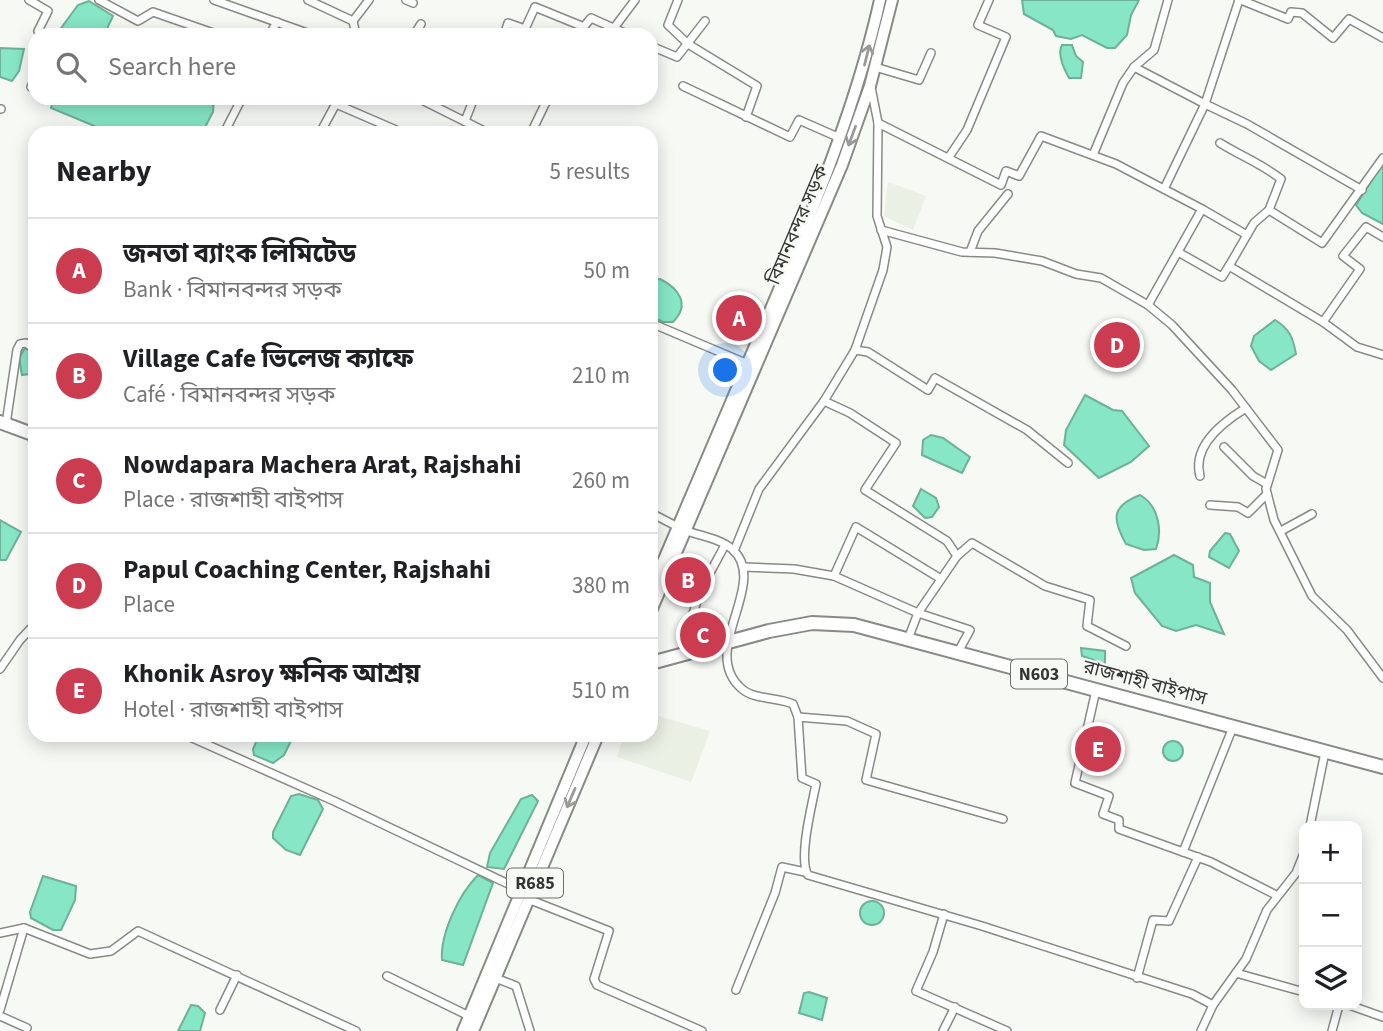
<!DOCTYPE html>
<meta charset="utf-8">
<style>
body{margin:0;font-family:"Source Sans 3","Noto Sans Bengali",sans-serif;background:#f6f6f6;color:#202124}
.controls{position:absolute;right:21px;bottom:21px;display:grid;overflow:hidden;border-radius:14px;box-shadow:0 4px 18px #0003}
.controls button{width:63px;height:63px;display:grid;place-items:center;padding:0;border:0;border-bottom:2px solid #e0e0e0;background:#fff;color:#202124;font:35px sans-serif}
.you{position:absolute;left:726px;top:371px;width:24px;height:24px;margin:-18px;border:5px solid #fff;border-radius:50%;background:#1a73e8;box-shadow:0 0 0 10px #1a73e833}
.badge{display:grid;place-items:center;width:46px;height:46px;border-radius:50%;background:#cc3c51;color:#fff;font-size:23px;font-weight:700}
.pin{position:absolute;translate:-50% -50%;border:4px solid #fff;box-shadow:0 2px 7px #0006}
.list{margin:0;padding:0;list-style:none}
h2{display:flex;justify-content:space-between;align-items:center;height:91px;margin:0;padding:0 28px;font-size:30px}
h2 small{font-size:23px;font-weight:400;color:#757577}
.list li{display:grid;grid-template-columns:46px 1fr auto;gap:21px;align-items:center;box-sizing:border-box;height:105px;padding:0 28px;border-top:2px solid #e0e0e0}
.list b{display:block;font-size:26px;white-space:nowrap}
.list p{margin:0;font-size:23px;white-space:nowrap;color:#757577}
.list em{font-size:23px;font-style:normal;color:#757577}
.icon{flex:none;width:38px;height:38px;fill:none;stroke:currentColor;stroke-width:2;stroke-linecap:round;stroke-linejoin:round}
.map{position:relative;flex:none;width:1383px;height:1031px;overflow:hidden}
.search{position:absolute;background:#fff;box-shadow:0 4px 18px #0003;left:28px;top:28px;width:630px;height:77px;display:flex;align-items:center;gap:18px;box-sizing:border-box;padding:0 24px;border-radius:21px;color:#757577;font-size:26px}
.panel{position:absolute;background:#fff;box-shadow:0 4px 18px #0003;left:28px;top:126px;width:630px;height:616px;border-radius:21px}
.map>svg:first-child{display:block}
</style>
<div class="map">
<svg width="1383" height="1031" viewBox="0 0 1383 1031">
<rect width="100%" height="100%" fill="#f6f9f4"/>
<g fill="#eaf0e4">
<path d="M888,182L926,196L913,230L884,216Z"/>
<path d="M651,714L710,731L691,782L617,757L624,735H651Z"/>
</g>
<g fill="#86e6c6" stroke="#6db19a" stroke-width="2">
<path d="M1022,0H1139L1131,15L1127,35L1115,48H1107L1082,35L1071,39L1056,36L1053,30L1024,14Z"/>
<path d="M89,1L113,16L104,35H56L78,5Z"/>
<path d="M1062,45H1072L1076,56L1083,62L1081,78H1069C1064,69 1057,54 1062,45Z"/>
<path d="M0,48L24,49L19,71L12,81L0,77Z"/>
<path d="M63,98H214L213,112L202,133H111L51,108L53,101Z"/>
<path d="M1383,163V224L1362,213L1356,205Z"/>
<path d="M660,279C678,288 691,304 673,322H663L651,316V280Z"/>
<path d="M1275,320C1290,329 1293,338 1296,354L1271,370L1259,361L1251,346L1254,336Z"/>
<path d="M25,348L35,354V366L29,374L22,375L19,358Z"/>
<path d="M1085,395L1113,410L1122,411L1149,446L1131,462L1099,478L1064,445L1066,430Z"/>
<path d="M931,435L943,438L970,457L962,473L922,455L923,440Z"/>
<path d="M921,489L936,498L939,507L932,517L925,518L913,506Z"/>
<path d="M1140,495C1158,505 1163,530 1156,549L1144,550L1126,544C1112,519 1111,506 1140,495Z"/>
<path d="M0,520L21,532L6,560H0Z"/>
<path d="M1225,533L1230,534L1239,551L1229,568L1209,557L1210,551Z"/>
<path d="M1174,555L1193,565L1194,577L1210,583V602L1224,634L1196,625L1176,631L1162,626L1135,593L1131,578Z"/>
<path d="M1081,648L1105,651V670L1096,669L1094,660L1082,656Z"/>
<path d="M259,735H294L284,755L273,763L254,755L253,749Z"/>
<circle cx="1173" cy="751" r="10"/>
<path d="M299,794L318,800L323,809L300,855L286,850L273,838V832L291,796Z"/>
<path d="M532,795L538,801L504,869L487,867L490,853L521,799Z"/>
<path d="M478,875L493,883L463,965L442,960C440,934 459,894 478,875Z"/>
<path d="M43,876L76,886L75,900L61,930H53L31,918L30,912Z"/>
<circle cx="872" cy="913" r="12"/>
<path d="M809,992L827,998L822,1020L799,1013L804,993Z"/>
<path d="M191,1005L198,1006L205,1013L200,1031H178Z"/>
</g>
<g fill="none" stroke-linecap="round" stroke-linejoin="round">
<defs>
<g id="minor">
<path d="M29,0L48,11L38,31L43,35"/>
<path d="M99,0L138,21L153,12L219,35"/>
<path d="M214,0L313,35"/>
<path d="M308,0L353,21"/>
<path d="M406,0L413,3"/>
<path d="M678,0L668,25L688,44L757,86L746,117"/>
<path d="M1239,0L1205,104L1247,124L1362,190"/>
<path d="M1241,0L1288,19L1291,12L1302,13L1333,38L1349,19L1383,38"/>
<path d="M614,28L635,0"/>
<path d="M269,35L277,22"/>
<path d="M356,35L353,21L369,0"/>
<path d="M414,35L421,24"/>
<path d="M504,35L508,23L525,29L535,7L584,27"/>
<path d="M577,35L591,18L629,35"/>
<path d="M651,46L677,57L705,21"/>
<path d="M875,67L919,80L931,53"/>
<path d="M1134,67L1205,104L1164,189"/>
<path d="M683,86L790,137L799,120L840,138"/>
<path d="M31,87L35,79"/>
<path d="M418,98L488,133"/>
<path d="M336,104L403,133"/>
<path d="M0,109H1"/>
<path d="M465,121L474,98"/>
<path d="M878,123L1001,185L1006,171L1019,176L1041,136L1116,164L1202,209L1148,305"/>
<path d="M224,133L242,98"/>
<path d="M320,133L339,98"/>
<path d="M531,133L548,98"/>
<path d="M1220,143C1241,156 1262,164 1281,179L1269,210"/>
<path d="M1093,155L1123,83L1134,67L1154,50L1168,0"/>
<path d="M949,157L967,130L1006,37L978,25L989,0"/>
<path d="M1202,209L1247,235L1254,223L1269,210L1322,243L1383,158"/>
<path d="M881,230L962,252L995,253L1042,261L1076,274L1101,278L1148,305L1172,325L1232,390L1278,450L1266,489L1274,520L1312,596L1347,630L1383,678"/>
<path d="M970,252L978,231L1008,194"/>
<path d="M1178,252L1222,277L1229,266L1323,322L1360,269L1343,256L1366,227L1383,237"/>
<path d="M1229,266L1247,235"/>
<path d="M1323,322L1357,347L1383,355"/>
<path d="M651,323L748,364"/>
<path d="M855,350L868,352L928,390L935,378L1027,430L1068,463"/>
<path d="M824,401L850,413L896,443L865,490L947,541L957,556L918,613L908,639"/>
<path d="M6,424L17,350L20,344L26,343L35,350"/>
<path d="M1224,447L1253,476L1267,484"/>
<path d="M1200,476C1192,446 1223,422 1246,408"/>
<path d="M1210,505L1238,507L1248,513L1267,494"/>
<path d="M651,513L678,527"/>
<path d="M687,531C701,536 721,539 732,549C771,583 697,651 742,689C755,700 778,697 793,704L798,717L802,778L816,784C812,805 798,859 808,875L982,926L1192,994L1213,1005"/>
<path d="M1281,531L1312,514"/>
<path d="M734,551L759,489L824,401L855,350L883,270L887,247L877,216L878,123L871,87"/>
<path d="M957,556L972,543L1045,586L1090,600L1087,626L1126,646"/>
<path d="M743,567L794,569L834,576L918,613L970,630L958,652"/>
<path d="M834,576L856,527L941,579"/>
<path d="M690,652C685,612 707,579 725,545"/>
<path d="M0,669L20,640L35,624"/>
<path d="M1096,690L1075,783L1109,796L1103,814L1119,820V829L1211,862L1276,895"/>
<path d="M798,717L847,721L876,734L866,780L1003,819"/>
<path d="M190,737L334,801L521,890"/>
<path d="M1310,826L1325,752"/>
<path d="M1183,852L1233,727"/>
<path d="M528,899L609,931L594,979L597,985L702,1031"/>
<path d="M944,914L933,952L916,991L1007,1031"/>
<path d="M0,933L24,928L90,954L111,951L138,931L356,1031"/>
<path d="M1236,973L1304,992"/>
<path d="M387,976L469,1016"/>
<path d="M493,977L516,986L530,1031"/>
<path d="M1137,978L1153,920L1169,921L1198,857"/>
<path d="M736,990L775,893L782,867L805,872"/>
<path d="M1349,1005L1383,1017"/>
<path d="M0,1010L24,928"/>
<path d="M220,1010L237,975"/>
<path d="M0,1016L27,1028"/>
<path d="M943,1031L955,1007"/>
<path d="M1201,1031L1213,1005L1246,959L1267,910L1296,873L1304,853"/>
<path d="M1332,1031L1339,1005"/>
</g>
<g id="primary">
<path d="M651,590C691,497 731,404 770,311C813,210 856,108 880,0"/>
<path d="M651,611L842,165L870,86L892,0"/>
<path d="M463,1031L586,735"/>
<path d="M473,1031L598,735"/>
</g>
<g id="trunk">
<path d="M0,422L35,435"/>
<path d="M651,663L769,631L812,623L854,625L1383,767"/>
</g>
</defs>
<use href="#minor" stroke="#888a85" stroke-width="10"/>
<use href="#primary" stroke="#888a85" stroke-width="14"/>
<use href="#trunk" stroke="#888a85" stroke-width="16"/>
<use href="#minor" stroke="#fff" stroke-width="7"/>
<use href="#primary" stroke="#fff" stroke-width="10"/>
<use href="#trunk" stroke="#fff" stroke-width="12"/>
</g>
<defs><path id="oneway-shaft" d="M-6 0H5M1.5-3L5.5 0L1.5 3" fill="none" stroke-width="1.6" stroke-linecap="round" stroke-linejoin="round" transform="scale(1.75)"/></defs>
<g stroke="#9a9a99">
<use href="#oneway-shaft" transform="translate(867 55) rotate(-76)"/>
<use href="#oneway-shaft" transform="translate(852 136) rotate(110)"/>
<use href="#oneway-shaft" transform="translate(571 798) rotate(113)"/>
</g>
<g text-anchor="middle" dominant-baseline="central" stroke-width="5" stroke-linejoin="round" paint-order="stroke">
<g fill="#f6f9f4" stroke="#6e706d" stroke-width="2">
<rect x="1011" y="659.5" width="56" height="29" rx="5"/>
<rect x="507" y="868.5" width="56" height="29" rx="5"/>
</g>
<g font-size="18" font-weight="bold" fill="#343533">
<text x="1039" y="674">N603</text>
<text x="535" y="883">R685</text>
</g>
<g font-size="19" fill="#343533" stroke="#f6f9f4">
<text transform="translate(798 225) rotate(-67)">বিমানবন্দর সড়ক</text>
<text transform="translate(1145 683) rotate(15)">রাজশাহী বাইপাস</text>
</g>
</g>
</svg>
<div class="controls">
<button>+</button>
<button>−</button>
<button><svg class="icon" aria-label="layers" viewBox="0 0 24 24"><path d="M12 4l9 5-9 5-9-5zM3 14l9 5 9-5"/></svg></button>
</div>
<div class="you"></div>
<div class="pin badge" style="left:739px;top:318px">A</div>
<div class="pin badge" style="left:688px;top:580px">B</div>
<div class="pin badge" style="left:703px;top:635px">C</div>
<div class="pin badge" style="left:1117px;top:345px">D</div>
<div class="pin badge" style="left:1098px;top:749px">E</div>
<div class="search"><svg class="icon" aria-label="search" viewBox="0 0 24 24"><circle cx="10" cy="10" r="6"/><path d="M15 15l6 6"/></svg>Search here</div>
<section class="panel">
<h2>Nearby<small>5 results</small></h2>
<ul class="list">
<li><span class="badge">A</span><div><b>জনতা ব্যাংক লিমিটেড</b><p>Bank · বিমানবন্দর সড়ক</p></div><em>50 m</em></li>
<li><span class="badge">B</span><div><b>Village Cafe ভিলেজ ক্যাফে</b><p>Café · বিমানবন্দর সড়ক</p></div><em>210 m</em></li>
<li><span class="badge">C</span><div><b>Nowdapara Machera Arat, Rajshahi</b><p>Place · রাজশাহী বাইপাস</p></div><em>260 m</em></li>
<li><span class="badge">D</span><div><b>Papul Coaching Center, Rajshahi</b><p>Place</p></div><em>380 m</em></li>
<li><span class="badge">E</span><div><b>Khonik Asroy ক্ষনিক আশ্রয়</b><p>Hotel · রাজশাহী বাইপাস</p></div><em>510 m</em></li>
</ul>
</section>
</div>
